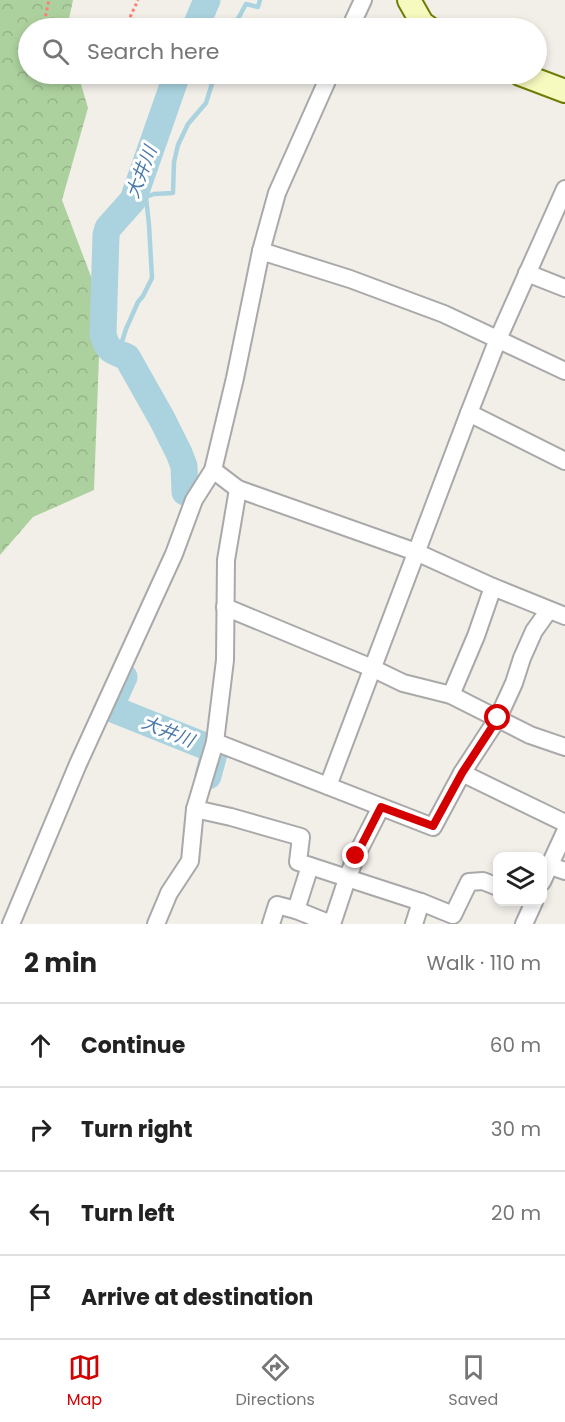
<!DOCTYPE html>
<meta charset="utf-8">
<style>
body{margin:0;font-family:Poppins,"Noto Sans JP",sans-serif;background:#f6f6f6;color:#222}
.controls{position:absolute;right:18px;bottom:18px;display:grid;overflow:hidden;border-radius:12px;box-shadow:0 3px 9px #0003}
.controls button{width:54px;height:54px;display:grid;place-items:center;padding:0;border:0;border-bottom:2px solid #e0e0e0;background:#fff;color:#222;font:30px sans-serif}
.stop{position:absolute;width:18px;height:18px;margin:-14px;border:4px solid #d40000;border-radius:50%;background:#fff}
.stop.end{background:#d40000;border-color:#fff;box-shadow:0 2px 6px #0008}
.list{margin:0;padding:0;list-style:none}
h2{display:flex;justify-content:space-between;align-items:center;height:78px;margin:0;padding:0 24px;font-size:26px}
h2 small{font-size:20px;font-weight:400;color:#767676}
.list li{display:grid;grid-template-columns:39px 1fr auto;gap:18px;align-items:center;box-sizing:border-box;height:84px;padding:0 24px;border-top:2px solid #e0e0e0}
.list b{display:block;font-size:22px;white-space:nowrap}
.list em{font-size:20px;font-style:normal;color:#767676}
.icon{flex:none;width:33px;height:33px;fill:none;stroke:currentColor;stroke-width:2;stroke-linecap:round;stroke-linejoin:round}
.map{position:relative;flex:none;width:565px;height:924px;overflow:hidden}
.search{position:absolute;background:#fff;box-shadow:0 3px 9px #0003;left:18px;right:18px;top:18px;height:66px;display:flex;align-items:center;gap:15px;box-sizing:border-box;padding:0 21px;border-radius:33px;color:#767676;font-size:22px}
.sheet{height:414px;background:#fff}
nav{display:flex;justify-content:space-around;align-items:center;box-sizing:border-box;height:84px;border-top:2px solid #e0e0e0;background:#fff;font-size:16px;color:#767676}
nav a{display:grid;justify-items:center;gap:3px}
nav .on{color:#d40000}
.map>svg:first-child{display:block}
</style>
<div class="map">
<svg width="565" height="924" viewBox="0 0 565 924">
<defs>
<pattern id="forest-crowns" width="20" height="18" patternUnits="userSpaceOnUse" patternTransform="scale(1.5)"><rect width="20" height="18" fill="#add19e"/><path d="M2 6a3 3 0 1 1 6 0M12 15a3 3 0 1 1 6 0" fill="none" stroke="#95b388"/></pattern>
</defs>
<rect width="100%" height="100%" fill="#f2efe9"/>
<path fill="url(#forest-crowns)" d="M0,0H73L67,28H28V74H78L88,108L62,200L101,303L94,490L33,517L0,555Z"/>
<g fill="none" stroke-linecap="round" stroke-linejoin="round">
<g stroke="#aad3df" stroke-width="4.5">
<path d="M233,28L246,4L258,7L260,0"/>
<path d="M118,354L126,329L138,302L143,296L152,278L149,225L146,197L154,194L173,193L174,162L178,145L188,124L206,103L215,74"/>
</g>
<g stroke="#aad3df" stroke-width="27">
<path d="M195,28L207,0"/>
<path d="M177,74L133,200L108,228L106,235L103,334C107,351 112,351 127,357L162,419L179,453L184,466L185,492"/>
<path d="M124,677L110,708L215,750L208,776"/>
</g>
<defs>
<g id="street">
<path d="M350,28L363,0"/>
<path d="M261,251L350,279L444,314L565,371"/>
<path d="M527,273L565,288"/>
<path d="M469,413L565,461"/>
<path d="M213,470L238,489L416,552L493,587L565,616"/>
<path d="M225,607L372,668L403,683L451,695L530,735L565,747"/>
<path d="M451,695L476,636L493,587"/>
<path d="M215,742L433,827L462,773L498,718L514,683L522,658L534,631L549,610"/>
<path d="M462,773L565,823"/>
<path d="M328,786L469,413L498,339L565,189"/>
<path d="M195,809L231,817L301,837L298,862L421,902L453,915L469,882L483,881L498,887"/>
<path d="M550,866L565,871"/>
<path d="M542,882L565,832"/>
<path d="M296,910L310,866"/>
<path d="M11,924L78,764L174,554L194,500L213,470L235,378L261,251L277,193L330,74"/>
<path d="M156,924L169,893L190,861L195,809L215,742L225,660L226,560L238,489"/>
<path d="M271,924L277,905L296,910L331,924"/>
<path d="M332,924L347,879L356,856L381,807"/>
<path d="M414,924L421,902"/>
<path d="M524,924L534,902"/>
</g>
<g id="secondary">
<path d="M409,0L422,23L429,28"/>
<path d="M520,74L565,91"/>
</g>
</defs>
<use href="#street" stroke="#a9a9a9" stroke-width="20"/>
<use href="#secondary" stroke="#707d05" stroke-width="26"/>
<g stroke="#fa8072" stroke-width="3" stroke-dasharray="3 3" stroke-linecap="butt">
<path d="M43,28L49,0"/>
<path d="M125,28L138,0"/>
<path d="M61,74L71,81L91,74"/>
</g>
<use href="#street" stroke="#fff" stroke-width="16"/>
<use href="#secondary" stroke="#f7fabf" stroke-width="22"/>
</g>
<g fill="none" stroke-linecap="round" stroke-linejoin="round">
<path stroke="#d40000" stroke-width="8" d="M356,856L381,807L433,826L462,773L498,718"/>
</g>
<g text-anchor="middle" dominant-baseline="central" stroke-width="6" stroke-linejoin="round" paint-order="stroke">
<g font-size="18" font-style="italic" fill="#4a7aab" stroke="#fff">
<text transform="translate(141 172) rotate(-69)">大井川</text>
<text transform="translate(168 731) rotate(22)">大井川</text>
</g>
</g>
</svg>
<div class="controls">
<button><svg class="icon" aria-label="layers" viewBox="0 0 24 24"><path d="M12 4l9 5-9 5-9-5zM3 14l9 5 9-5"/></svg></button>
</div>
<div class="stop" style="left:498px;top:718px"></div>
<div class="stop end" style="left:356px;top:856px"></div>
<div class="search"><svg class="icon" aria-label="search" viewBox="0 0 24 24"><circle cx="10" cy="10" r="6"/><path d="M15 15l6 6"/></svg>Search here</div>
</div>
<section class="sheet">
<h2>2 min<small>Walk · 110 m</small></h2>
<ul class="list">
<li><svg class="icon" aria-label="ahead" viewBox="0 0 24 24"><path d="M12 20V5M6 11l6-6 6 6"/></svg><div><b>Continue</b></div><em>60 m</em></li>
<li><svg class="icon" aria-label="right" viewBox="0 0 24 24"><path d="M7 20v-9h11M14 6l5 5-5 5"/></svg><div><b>Turn right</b></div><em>30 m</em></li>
<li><svg class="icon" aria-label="left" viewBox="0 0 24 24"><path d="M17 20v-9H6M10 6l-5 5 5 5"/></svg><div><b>Turn left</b></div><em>20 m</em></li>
<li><svg class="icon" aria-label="arrive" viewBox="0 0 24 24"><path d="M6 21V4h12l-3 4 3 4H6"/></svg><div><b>Arrive at destination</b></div></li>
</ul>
</section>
<nav>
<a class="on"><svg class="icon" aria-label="map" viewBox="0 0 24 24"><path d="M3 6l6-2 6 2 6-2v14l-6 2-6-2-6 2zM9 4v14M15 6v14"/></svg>Map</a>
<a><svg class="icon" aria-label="directions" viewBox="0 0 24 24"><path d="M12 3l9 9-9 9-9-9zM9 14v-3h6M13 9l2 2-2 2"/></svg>Directions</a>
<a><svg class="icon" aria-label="saved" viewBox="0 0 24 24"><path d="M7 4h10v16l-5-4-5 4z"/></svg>Saved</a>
</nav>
